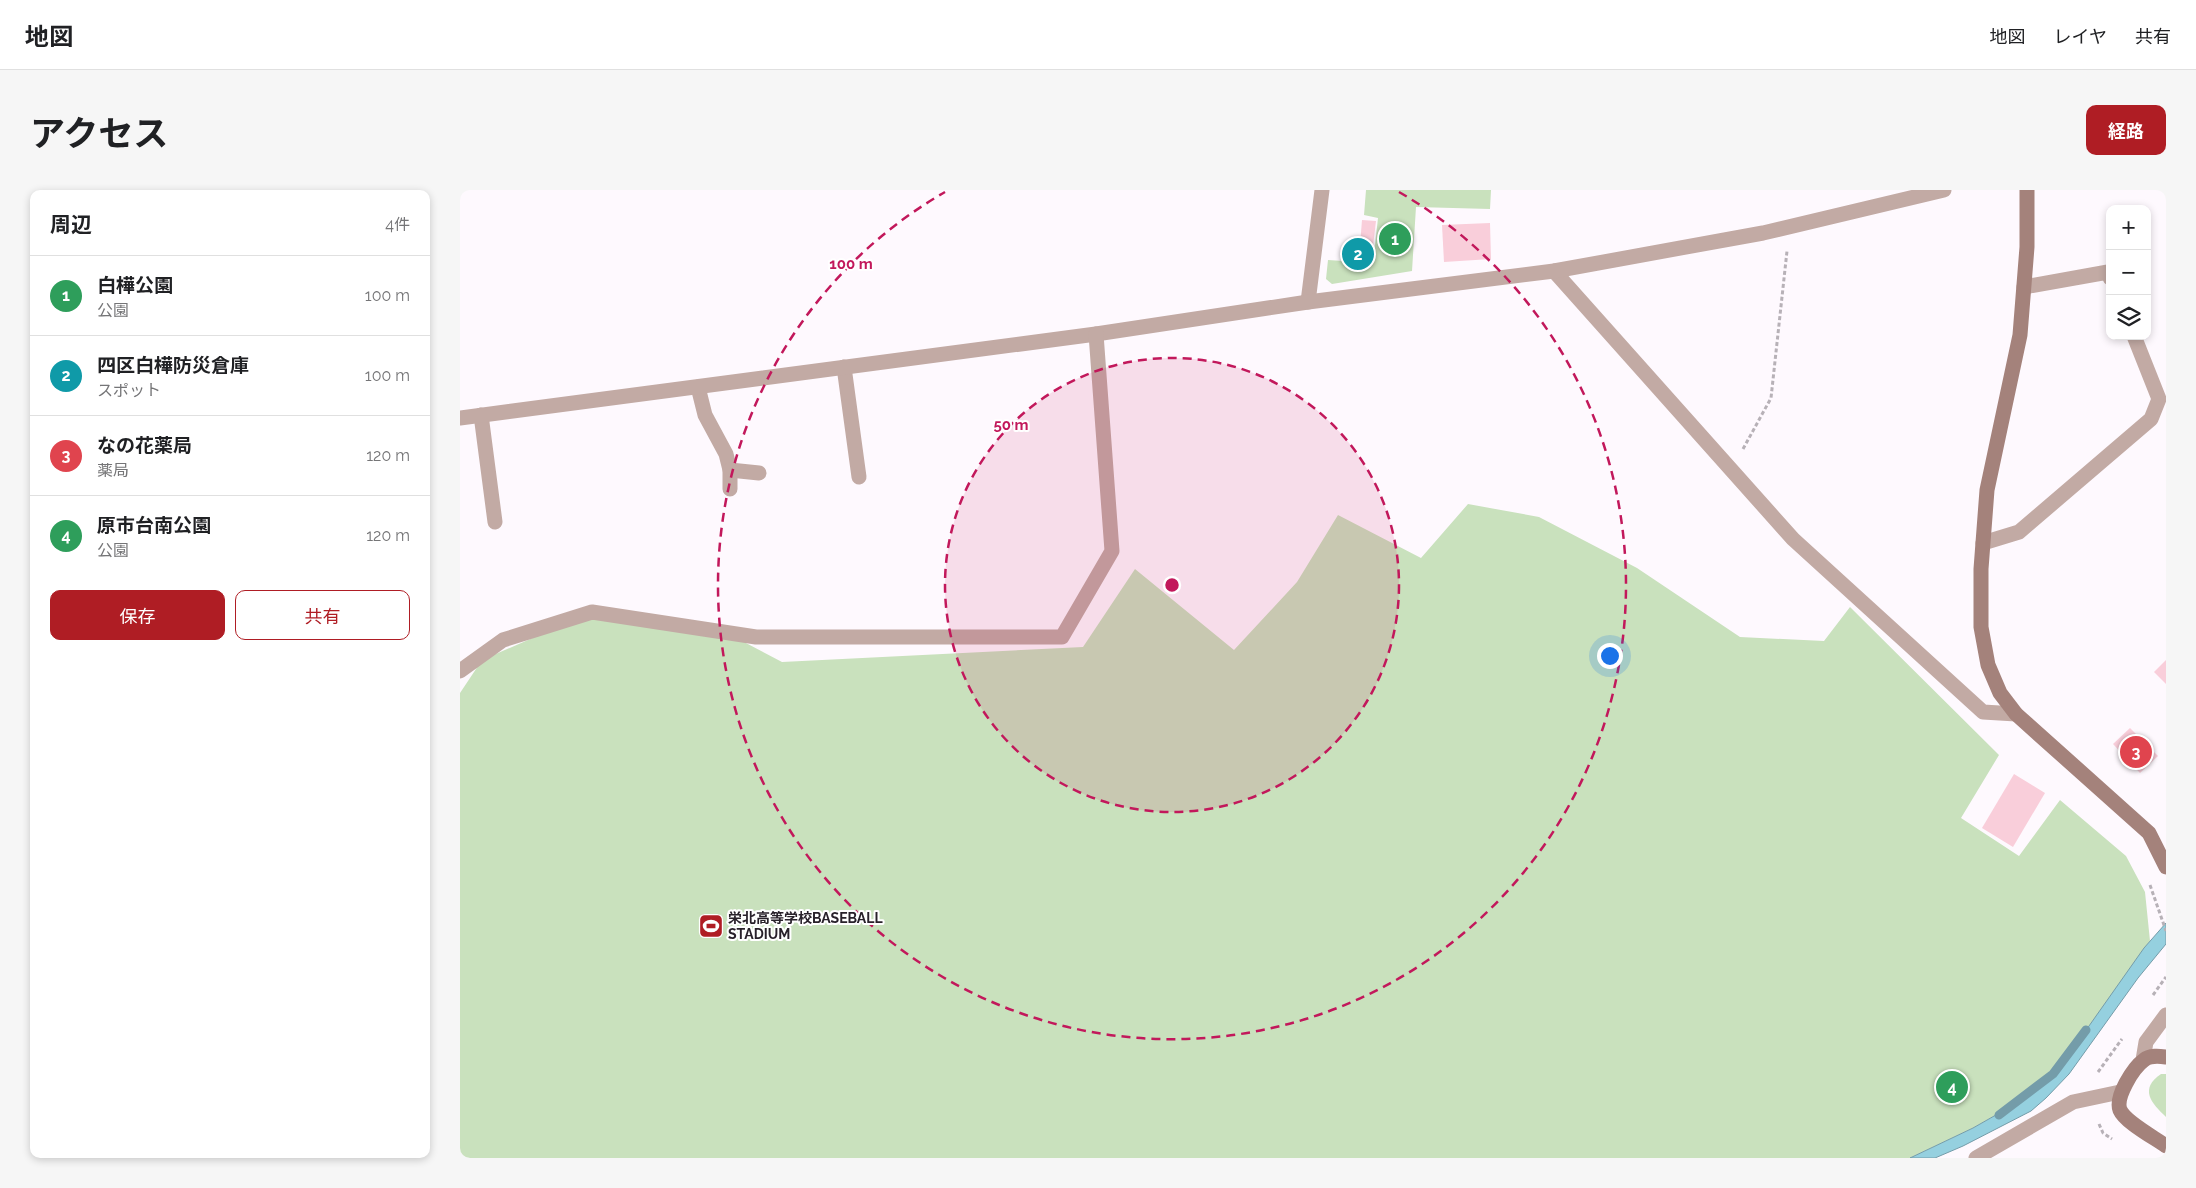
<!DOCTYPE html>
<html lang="ja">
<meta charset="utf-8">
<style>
body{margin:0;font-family:Raleway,"Noto Sans JP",sans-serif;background:#f6f6f6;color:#202124}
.controls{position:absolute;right:15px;top:15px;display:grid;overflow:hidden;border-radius:10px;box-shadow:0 2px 8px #0003}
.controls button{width:45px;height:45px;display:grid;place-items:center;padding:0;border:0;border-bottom:1px solid #e0e0e0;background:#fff;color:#202124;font:25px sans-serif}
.you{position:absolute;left:1149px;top:465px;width:18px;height:18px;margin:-12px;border:4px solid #fff;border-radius:50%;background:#1a73e8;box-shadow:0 0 0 8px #1a73e833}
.badge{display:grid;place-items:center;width:32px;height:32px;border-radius:50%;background:#af1d24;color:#fff;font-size:16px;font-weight:700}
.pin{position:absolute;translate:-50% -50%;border:2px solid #fff;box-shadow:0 1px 5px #0006}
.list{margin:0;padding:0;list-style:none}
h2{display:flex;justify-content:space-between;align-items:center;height:65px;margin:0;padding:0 20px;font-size:21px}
h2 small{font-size:16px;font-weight:400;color:#757577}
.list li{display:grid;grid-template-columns:32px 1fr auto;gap:15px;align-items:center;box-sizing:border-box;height:80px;padding:0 20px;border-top:1px solid #e0e0e0}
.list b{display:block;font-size:19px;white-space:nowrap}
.list p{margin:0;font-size:16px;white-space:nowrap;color:#757577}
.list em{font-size:16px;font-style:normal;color:#757577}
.actions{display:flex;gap:10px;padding:15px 20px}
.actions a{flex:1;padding:11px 0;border:1px solid #af1d24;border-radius:10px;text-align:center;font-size:18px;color:#af1d24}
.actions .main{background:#af1d24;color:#fff}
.icon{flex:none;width:28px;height:28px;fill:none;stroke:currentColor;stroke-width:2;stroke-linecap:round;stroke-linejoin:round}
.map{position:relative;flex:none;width:1706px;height:968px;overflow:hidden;border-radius:10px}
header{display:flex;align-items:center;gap:30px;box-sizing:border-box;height:70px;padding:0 25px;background:#fff;border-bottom:1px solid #e0e0e0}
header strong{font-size:24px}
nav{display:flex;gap:28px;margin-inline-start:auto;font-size:18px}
.intro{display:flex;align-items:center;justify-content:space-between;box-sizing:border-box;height:120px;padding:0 30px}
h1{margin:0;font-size:35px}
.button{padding:12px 22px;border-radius:10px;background:#af1d24;color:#fff;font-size:18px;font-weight:700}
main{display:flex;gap:30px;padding:0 30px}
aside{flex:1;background:#fff;border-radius:10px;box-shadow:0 2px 8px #0003}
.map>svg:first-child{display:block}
</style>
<header>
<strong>地図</strong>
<nav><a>地図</a><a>レイヤ</a><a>共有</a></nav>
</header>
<div class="intro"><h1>アクセス</h1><a class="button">経路</a></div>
<main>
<aside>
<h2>周辺<small>4件</small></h2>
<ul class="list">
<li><span class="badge" style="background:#2e9e5b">1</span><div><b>白樺公園</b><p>公園</p></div><em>100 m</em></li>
<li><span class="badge" style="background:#0f9aa8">2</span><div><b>四区白樺防災倉庫</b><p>スポット</p></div><em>100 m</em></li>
<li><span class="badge" style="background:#e0444e">3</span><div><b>なの花薬局</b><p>薬局</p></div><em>120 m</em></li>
<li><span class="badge" style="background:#2e9e5b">4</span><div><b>原市台南公園</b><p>公園</p></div><em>120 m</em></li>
</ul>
<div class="actions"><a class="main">保存</a><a>共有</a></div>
</aside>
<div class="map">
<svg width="1706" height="968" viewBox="0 0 1706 968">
<rect width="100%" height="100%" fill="#fef9fe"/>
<g fill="#c9e1bd">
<path d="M906,0H1031L1030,19L956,17L952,81L872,94L866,89L868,70L913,73L918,28L904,25Z"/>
<path d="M1008,314L1079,327L1177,378L1280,447L1364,451L1390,417L1539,565L1501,628L1559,666L1600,610L1666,666L1685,702L1690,751L1593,887L1564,909L1513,938L1450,968H0V503L22,470L132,422L265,442L322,472L623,457L675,379L774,460L837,392L878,325L961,368Z"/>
<path d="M1701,884H1706V927C1691,913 1679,899 1701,884Z"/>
</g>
<path fill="#95d0df" stroke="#749ca9" d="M1706,733V754L1678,788L1609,884L1586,908L1571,921L1503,956L1475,968H1450L1513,938L1564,909L1593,887L1684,758Z"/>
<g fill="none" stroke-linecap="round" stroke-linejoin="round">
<path stroke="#749ca9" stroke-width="9" d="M1539,925L1593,884L1626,840"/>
</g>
<g fill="#f9ceda">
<path d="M902,30L916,31L913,56L900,55Z"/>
<path d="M1030,33L1031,69L984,72L982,35Z"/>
<path d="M886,56L911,59L910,71L885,68Z"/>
<path d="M1706,470V494L1694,482Z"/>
<path d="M1670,538L1698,566L1680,583L1653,554Z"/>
<path d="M1554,584L1585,603L1553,657L1522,638Z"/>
</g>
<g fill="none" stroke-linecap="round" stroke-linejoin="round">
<g stroke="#b7b1b7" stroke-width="3" stroke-dasharray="4 2.5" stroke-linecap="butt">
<path d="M1283,259L1311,208L1327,61"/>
<path d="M1690,695L1706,741"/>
<path d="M1693,805L1706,787"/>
<path d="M1638,882L1662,849"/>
<path d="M1639,934L1643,943L1652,949"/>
</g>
<g stroke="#c2aaa4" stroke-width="15">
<path d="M384,177L399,287"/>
<path d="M238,197L245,225L266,264L270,280V299"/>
<path d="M21,225L35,332"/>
<path d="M270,280L299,283"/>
</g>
<g stroke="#c2aaa4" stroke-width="15">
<path d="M1094,81L1333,349L1523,522L1556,524"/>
<path d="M1564,97L1648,82L1650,88"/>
<path d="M848,112L862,0"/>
<path d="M0,228L636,144L848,112L1094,81L1303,43L1484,0"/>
<path d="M1523,353L1559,342L1691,229L1699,209L1674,146"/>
<path d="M0,481L43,450L132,422L296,447H602L652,361L636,144"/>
<path d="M1683,870L1686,852L1706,825"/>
<path d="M1516,968L1613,912L1660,902"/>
</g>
<g stroke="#a4827b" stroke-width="15">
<path d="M1567,0V57L1560,145L1527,300L1521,379V437L1528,475L1540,503L1556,524L1689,643L1706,677"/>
<path d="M1706,867C1699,866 1690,865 1684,870C1673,878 1655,907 1660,920C1665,932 1695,948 1706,956"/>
</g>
</g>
<circle cx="712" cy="395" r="227" fill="#c2185b" fill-opacity=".12"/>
<g fill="none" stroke="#c2185b" stroke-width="2.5" stroke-dasharray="9 6">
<circle cx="712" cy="395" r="227"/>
<path d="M939 2A454 454 0 1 1 485 2"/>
</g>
<defs>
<symbol id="stadium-square" viewBox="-11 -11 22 22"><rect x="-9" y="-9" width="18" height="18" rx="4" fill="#af1d24" stroke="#fff"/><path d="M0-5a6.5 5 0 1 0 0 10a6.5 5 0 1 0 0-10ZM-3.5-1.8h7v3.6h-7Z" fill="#fff"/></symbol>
</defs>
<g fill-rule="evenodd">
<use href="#stadium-square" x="237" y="722" width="28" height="28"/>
</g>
<g text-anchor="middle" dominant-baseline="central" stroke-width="4" stroke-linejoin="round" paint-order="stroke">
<g font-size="14" font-weight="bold" fill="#28212a" stroke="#fff" text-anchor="start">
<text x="268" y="728">栄北高等学校BASEBALL<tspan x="268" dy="16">STADIUM</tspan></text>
</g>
</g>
<circle cx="712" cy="395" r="8" fill="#c2185b" stroke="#fff" stroke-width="2.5"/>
<g font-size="15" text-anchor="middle" font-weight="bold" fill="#c2185b" stroke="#fff" stroke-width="4" stroke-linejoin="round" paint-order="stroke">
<text x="391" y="79">100 m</text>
<text x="551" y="240">50 m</text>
</g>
</svg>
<div class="controls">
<button>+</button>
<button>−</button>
<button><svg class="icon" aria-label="layers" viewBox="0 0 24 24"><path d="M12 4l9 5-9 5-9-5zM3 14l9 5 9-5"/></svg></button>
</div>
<div class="you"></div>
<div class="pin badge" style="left:935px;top:49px;background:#2e9e5b">1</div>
<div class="pin badge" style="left:898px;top:64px;background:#0f9aa8">2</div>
<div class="pin badge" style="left:1676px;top:562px;background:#e0444e">3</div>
<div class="pin badge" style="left:1492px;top:897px;background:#2e9e5b">4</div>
</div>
</main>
